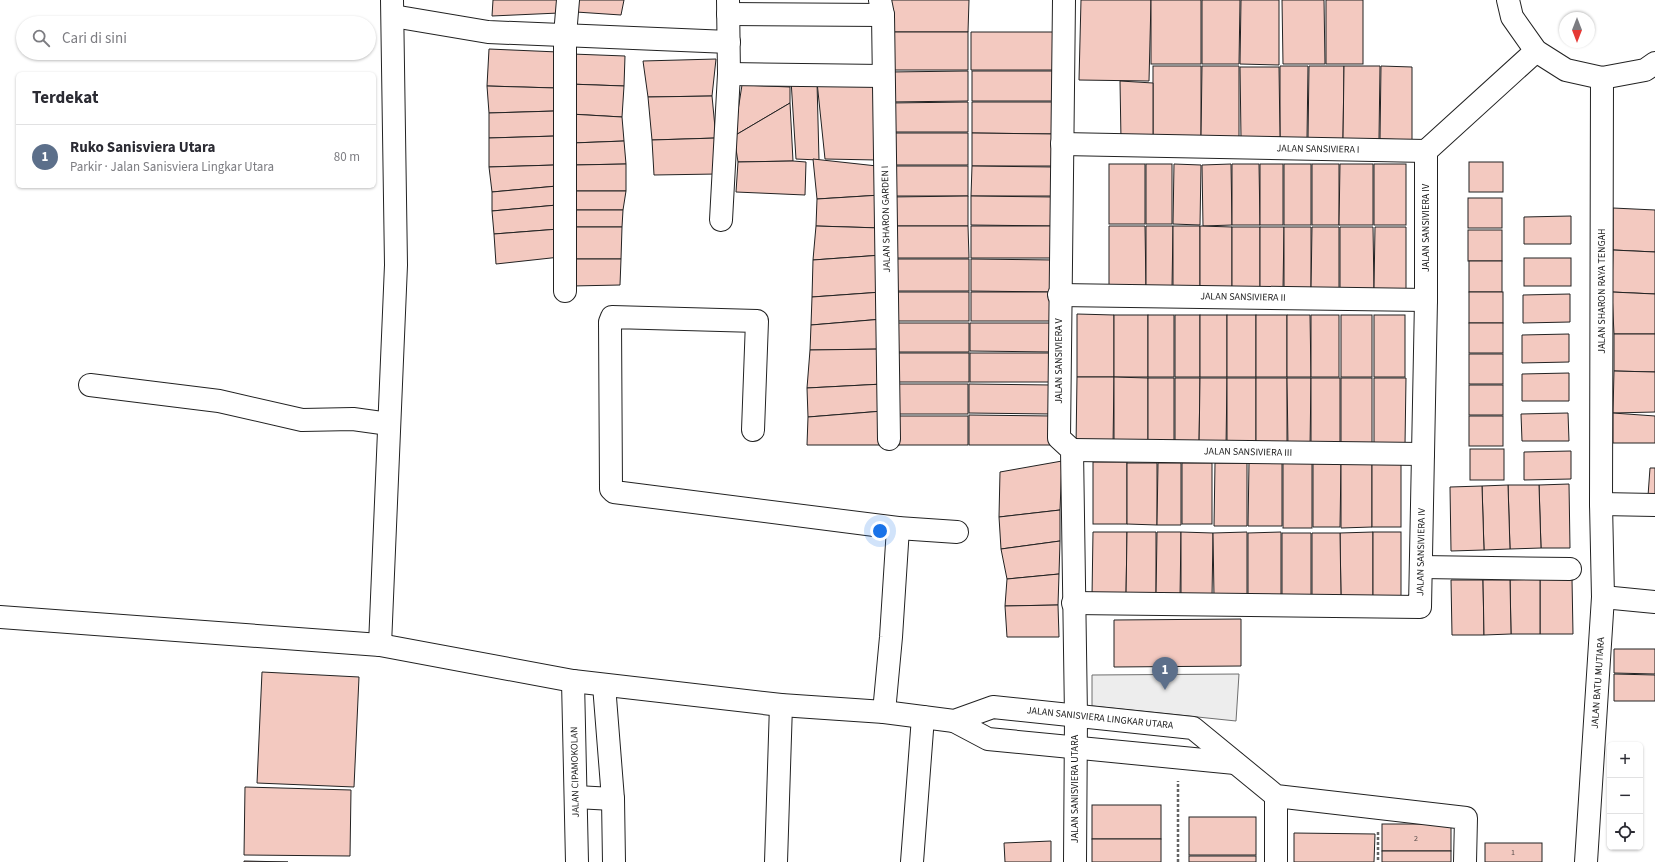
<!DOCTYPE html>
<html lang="id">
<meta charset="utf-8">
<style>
body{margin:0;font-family:"Source Sans 3",sans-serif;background:#f2f2f3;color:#2b2b33}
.controls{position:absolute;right:12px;bottom:12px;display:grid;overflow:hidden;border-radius:6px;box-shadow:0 1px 3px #0004}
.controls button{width:36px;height:36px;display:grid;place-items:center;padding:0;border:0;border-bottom:1px solid #e1e1e2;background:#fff;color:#2b2b33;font:20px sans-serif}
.compass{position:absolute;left:1559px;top:12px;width:36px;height:36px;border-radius:50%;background:#fff;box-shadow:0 1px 3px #0004;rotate:180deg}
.you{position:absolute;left:880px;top:531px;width:14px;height:14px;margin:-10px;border:3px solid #fff;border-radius:50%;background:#1a73e8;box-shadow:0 0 0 6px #1a73e833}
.badge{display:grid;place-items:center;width:26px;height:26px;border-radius:50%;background:#ea580c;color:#fff;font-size:13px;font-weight:700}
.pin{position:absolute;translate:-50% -33px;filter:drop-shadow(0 1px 2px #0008)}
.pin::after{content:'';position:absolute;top:21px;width:14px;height:12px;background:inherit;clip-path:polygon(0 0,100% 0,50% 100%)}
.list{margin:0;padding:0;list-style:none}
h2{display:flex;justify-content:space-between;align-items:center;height:52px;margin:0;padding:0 16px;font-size:17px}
h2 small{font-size:13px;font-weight:400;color:#7c7c81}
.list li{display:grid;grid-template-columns:26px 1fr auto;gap:12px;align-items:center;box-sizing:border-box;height:64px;padding:0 16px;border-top:1px solid #e1e1e2}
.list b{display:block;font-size:15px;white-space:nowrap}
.list p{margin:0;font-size:13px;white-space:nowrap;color:#7c7c81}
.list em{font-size:13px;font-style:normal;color:#7c7c81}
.icon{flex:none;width:22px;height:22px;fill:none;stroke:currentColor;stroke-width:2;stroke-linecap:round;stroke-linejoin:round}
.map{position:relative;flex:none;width:1655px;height:862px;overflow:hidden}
.search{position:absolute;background:#fff;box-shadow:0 1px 3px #0004;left:16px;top:16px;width:360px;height:44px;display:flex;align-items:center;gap:10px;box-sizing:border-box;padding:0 14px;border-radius:22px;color:#7c7c81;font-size:15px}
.panel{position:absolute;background:#fff;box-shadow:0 1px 3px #0004;left:16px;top:72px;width:360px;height:116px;border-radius:6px}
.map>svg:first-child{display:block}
</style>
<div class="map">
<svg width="1655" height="862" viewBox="0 0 1655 862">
<rect width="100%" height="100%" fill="#fff"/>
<path fill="#ededed" stroke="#6f6f6f" d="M1239,674L1236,721L1092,706V675Z"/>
<g fill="#f3c9c0" stroke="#222">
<path d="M493,0H559V13L492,16Z"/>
<path d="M576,0H624L621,15L576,12Z"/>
<path d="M889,0H969L968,32H889Z"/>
<path d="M1081,0H1151L1149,81L1079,80Z"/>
<rect x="1151" y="0" width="50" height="64"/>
<path d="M1202,0H1240L1239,64H1202Z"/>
<path d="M1241,0H1279V65L1240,64Z"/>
<path d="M1282,0H1324L1325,64H1283Z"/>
<rect x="1326" y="0" width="37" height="64"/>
<rect x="889" y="32" width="79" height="38"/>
<path d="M971,32H1054L1055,70H971Z"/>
<path d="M489,49L558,52L556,88L487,86Z"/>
<path d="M572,54L625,56L624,86L569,84Z"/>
<path d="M716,59L712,96L648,97L643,61Z"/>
<rect x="1153" y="66" width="48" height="72"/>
<path d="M1202,66H1239V139L1201,138Z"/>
<path d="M1280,66H1308L1307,139L1280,138Z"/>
<path d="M1309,66H1344L1343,139H1308Z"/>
<path d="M1344,66H1380L1379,139H1343Z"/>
<path d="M1381,66L1412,67V140L1380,139Z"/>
<path d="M1240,67H1279L1280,137H1241Z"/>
<path d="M968,71V101L889,102V72Z"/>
<rect x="972" y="71" width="83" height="30"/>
<path d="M791,80L817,82L819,160L796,159Z"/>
<path d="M1120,81L1153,83V138L1121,140Z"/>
<path d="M817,82L877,83V160L825,159Z"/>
<path d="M569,84L624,86L622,117L570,114Z"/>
<path d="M742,85L790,87V103L734,136Z"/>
<path d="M487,86L556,88L555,111L489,113Z"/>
<path d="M712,96L716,138L652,140L648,97Z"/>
<path d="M968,102V132H890L889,103Z"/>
<path d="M972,102H1055V134L972,133Z"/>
<path d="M790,103L793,161L738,162L734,136Z"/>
<path d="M555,111L556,136L489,138V113Z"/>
<path d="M570,114L622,117L624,141L572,143Z"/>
<rect x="890" y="133" width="78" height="32"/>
<path d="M972,133L1055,134L1054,166H972Z"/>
<path d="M556,136L555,165L489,167V138Z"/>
<path d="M716,138L717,174L654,175L652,140Z"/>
<path d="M624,141L626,164L574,165L572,143Z"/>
<path d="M813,159L877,166L881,195L817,199Z"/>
<path d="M793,161L806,162L805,195L736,192L738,162Z"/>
<rect x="1469" y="162" width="34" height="30"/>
<path d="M626,164V191H574V165Z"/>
<rect x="1109" y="164" width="36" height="60"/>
<rect x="1146" y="164" width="26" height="60"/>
<path d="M1174,164L1201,165L1200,225L1173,224Z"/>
<path d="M1231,164L1232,225L1203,226L1202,165Z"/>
<path d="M1232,164H1259L1260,225H1232Z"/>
<rect x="1260" y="164" width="23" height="61"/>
<rect x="1284" y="164" width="27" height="61"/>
<rect x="1312" y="164" width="27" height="61"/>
<path d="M1340,164H1373V225H1339Z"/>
<rect x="1374" y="164" width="32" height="61"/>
<path d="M555,165L557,186L492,192L489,167Z"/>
<rect x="890" y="166" width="78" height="30"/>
<path d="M972,166L1054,167V196H971Z"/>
<path d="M557,186V205L492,211V192Z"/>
<path d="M574,191H626L623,210H567Z"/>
<path d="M881,195V228L816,226L817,199Z"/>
<path d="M968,196V226H891L890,197Z"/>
<path d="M971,196L1054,197V226L971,225Z"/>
<rect x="1468" y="198" width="34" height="30"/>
<path d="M557,205L559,229L494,234L492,211Z"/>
<path d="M1613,208L1655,210V252L1613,250Z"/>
<path d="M567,210H623L622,227H569Z"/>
<path d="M1571,216V244H1524V217Z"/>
<path d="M816,226L881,228L882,255L813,260Z"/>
<path d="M891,226H968L969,258H891Z"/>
<rect x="971" y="226" width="83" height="32"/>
<path d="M1109,226H1145L1146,288H1109Z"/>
<path d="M1146,226H1173L1172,288H1146Z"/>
<path d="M1173,226H1200V289L1173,288Z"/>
<path d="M1200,226L1232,227V289H1200Z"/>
<path d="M569,227H622L621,259H570Z"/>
<rect x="1232" y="227" width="28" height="62"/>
<path d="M1260,227H1284L1283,289H1260Z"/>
<path d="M1284,227H1311V290L1284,289Z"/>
<path d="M1312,227H1339V290H1311Z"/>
<path d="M1340,227H1373L1374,290H1340Z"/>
<path d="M1375,227H1406V290L1374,289Z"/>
<path d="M559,229L560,257L496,264L494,234Z"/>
<rect x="1468" y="230" width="34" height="31"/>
<path d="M1613,250L1655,252V294L1612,292Z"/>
<path d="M882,255V292L812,297L813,260Z"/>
<rect x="1524" y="258" width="47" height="28"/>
<path d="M570,259H621L620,285L572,286Z"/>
<rect x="891" y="259" width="78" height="32"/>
<path d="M971,259L1054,260V292L971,291Z"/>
<rect x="1469" y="261" width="33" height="31"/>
<path d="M882,292L883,319L811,325L812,297Z"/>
<rect x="891" y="292" width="78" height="29"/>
<rect x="971" y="292" width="83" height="29"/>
<rect x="1469" y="292" width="34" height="31"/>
<path d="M1612,292L1655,294V334H1614Z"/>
<path d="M1570,294V322L1523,323V295Z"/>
<path d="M1077,314L1114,315V377H1077Z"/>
<rect x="1114" y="315" width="34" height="62"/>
<rect x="1148" y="315" width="26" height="62"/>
<rect x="1175" y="315" width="25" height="62"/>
<rect x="1200" y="315" width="27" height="62"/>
<rect x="1227" y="315" width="29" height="62"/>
<rect x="1256" y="315" width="31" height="62"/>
<path d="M1287,315H1310L1311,377H1287Z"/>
<rect x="1311" y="315" width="28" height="62"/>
<rect x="1341" y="315" width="31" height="62"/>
<rect x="1374" y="315" width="31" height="62"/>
<path d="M883,319V349L810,350L811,325Z"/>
<rect x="892" y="323" width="77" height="29"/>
<path d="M970,323H1053V352L970,351Z"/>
<rect x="1469" y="323" width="34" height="30"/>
<path d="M1569,334V362L1522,363V335Z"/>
<path d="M1614,334H1655V372L1614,371Z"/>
<path d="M883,349V384L807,388L810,350Z"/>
<rect x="892" y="353" width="77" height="29"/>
<rect x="970" y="353" width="83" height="29"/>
<rect x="1469" y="354" width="34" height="30"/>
<path d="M1614,371L1655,372V412L1613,413Z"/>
<path d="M1569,373V401H1522V374Z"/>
<path d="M1077,377H1114L1113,446H1076Z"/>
<path d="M1114,377L1148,378V446H1114Z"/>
<path d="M1148,378H1174V447L1148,446Z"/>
<path d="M1175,378H1200L1199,447L1175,446Z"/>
<path d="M1200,378H1227L1226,447H1199Z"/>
<rect x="1227" y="378" width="29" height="69"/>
<rect x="1256" y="378" width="31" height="69"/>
<path d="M1287,378H1311L1310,447H1288Z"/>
<rect x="1311" y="378" width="29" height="69"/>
<rect x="1341" y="378" width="31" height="67"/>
<path d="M1374,378H1406L1405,445H1374Z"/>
<path d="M883,384V411L808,417L807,388Z"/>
<rect x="890" y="384" width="78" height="30"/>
<path d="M969,384L1052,385V414L969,413Z"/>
<rect x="1469" y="385" width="34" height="30"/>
<path d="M883,411L884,445H807L808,417Z"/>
<path d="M1568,413L1569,441H1522L1521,414Z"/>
<path d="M1613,413L1655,416V443H1613Z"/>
<path d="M969,415L1052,416V445H969Z"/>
<rect x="890" y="416" width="78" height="29"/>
<rect x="1469" y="416" width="34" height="30"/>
<rect x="1470" y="449" width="34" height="31"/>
<path d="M1571,451V479L1524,480V452Z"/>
<path d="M1062,461L1060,510L999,517L1000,472Z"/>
<rect x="1093" y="462" width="34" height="62"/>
<path d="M1127,463H1157V525L1127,524Z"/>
<path d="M1158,463H1181V525H1157Z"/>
<rect x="1182" y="463" width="30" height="61"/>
<path d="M1215,463H1247V526H1214Z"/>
<path d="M1249,463H1282V526H1248Z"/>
<rect x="1283" y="463" width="29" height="65"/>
<path d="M1313,463H1341L1340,527H1313Z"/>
<path d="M1341,463H1372V527L1341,528Z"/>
<rect x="1372" y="463" width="29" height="64"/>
<path d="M1650,468H1655V496H1648Z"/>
<path d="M1569,484L1570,548H1541L1539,485Z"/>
<path d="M1508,485H1539L1541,548L1510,549Z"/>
<path d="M1508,485L1510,549L1484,550L1482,486Z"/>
<path d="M1482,486L1484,550L1451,551L1450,487Z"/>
<path d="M1060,510V541L1001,549L999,517Z"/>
<path d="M1093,532H1127L1126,597L1092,596Z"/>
<path d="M1127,532H1156V597H1126Z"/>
<path d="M1157,532H1181L1180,597H1156Z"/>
<path d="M1181,532L1213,533L1212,597H1181Z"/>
<path d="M1247,532V597H1214L1213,533Z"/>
<path d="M1281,532V598H1248V533Z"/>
<path d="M1373,532V597L1341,598L1340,533Z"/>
<rect x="1373" y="532" width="28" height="65"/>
<path d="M1282,533H1311V597L1282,598Z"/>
<path d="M1312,533H1340L1341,597L1312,598Z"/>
<path d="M1060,541L1059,574L1007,579L1001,549Z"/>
<path d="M1059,574L1058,605L1005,606L1007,579Z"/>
<path d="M1540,579H1572L1573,634H1540Z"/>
<path d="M1540,579V634H1511L1510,580Z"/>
<path d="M1451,580H1483L1484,635H1452Z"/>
<path d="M1483,580H1510L1511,634L1484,635Z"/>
<path d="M1058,605L1059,637H1007L1005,606Z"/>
<path d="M1241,619V666L1114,667V620Z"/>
<path d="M1614,649H1655V674L1614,673Z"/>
<path d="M262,672L359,677L354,787L257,783Z"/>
<path d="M1614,674L1655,675V701H1614Z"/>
<path d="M245,787L351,790L350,856L244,855Z"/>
<rect x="1092" y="805" width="69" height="34"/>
<rect x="1189" y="817" width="67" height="38"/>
<rect x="1382" y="824" width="69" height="27"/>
<path d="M1294,833L1375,834L1374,862H1294Z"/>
<rect x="1092" y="839" width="69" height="23"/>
<path d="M1051,841V862H1005L1004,843Z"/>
<rect x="1485" y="843" width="57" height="19"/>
<rect x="1382" y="851" width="69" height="11"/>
<rect x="1189" y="856" width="67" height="6"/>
<path d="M244,861L288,862H244Z"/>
</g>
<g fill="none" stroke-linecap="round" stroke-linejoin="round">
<defs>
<g id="minor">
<path d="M880,0L883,15L889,439"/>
<path d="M1064,0L1059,438L1072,450L1076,716L1075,862"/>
<path d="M1508,0L1512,17L1536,51L1566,70L1602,78L1645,70L1655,63"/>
<path d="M728,14L883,15"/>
<path d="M393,16L488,32L729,42"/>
<path d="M729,74L883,76"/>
<path d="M1062,144L1426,151L1536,51"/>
<path d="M721,220L729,74L728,0"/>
<path d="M565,291V35L568,0"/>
<path d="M1059,295L1426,300"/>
<path d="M90,385L219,401L302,420L353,419L389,424"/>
<path d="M753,430L757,321L612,317L610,322L611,489L614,492L898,528L957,532"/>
<path d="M1072,450L1423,454"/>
<path d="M1601,504L1655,505"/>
<path d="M1421,567L1570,569"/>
<path d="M1603,597L1655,602"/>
<path d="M1073,603L1420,607L1426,300V151"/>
<path d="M0,617L380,645L573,681L781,705L884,712L954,721L993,707L1193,728L1276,796L1466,818L1465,862"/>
<path d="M380,645L396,265L392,0"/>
<path d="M573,681L577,862"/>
<path d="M604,685L613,799L614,862"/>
<path d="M884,712L891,637L898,528"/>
<path d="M954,721L988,739L1235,763"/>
<path d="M1276,796V862"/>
<path d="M576,797L613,799"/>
<path d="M776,862L781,705"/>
<path d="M912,862L923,717"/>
<path d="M1586,862L1603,597L1601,504L1602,78"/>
</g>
</defs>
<use href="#minor" stroke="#222" stroke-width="24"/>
<g stroke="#646464" stroke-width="2.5" stroke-dasharray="3 2" stroke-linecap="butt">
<path d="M1378,832V862"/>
<path d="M1178,862V781"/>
</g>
<use href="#minor" stroke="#fff" stroke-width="22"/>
</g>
<g text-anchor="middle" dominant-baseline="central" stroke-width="3" stroke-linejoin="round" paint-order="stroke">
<g font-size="8" fill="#564c4a">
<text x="1416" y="838">2</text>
<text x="1513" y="852">1</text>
</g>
<g font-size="10" fill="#222" stroke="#fff">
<text transform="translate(1318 149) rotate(1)">JALAN SANSIVIERA I</text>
<text transform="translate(886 219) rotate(-91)">JALAN SHARON GARDEN I</text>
<text transform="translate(1426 228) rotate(-90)">JALAN SANSIVIERA IV</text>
<text transform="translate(1602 291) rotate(-90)">JALAN SHARON RAYA TENGAH</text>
<text transform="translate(1243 297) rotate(1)">JALAN SANSIVIERA II</text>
<text transform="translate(1059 361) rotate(-90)">JALAN SANSIVIERA V</text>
<text transform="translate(1248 452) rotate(1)">JALAN SANSIVIERA III</text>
<text transform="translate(1421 552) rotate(-89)">JALAN SANSIVIERA IV</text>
<text transform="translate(1598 683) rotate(-86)">JALAN BATU MUTIARA</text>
<text transform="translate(1100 718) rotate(6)">JALAN SANISVIERA LINGKAR UTARA</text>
<text transform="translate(575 772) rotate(-91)">JALAN CIPAMOKOLAN</text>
<text transform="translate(1075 789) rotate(-90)">JALAN SANISVIERA UTARA</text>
</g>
</g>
</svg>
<div class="controls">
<button>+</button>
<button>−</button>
<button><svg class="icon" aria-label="locate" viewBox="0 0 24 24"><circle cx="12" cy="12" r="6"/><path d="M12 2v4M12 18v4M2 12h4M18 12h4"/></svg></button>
</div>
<svg class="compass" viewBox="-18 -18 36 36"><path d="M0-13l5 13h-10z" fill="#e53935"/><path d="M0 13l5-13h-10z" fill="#7c7c81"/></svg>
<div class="you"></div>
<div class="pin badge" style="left:1165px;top:690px;background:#5c6f8a">1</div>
<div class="search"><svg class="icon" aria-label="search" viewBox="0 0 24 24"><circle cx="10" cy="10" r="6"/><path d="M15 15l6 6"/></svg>Cari di sini</div>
<section class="panel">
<h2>Terdekat<small></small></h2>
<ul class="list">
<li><span class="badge" style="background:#5c6f8a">1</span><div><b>Ruko Sanisviera Utara</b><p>Parkir · Jalan Sanisviera Lingkar Utara</p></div><em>80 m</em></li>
</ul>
</section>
</div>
